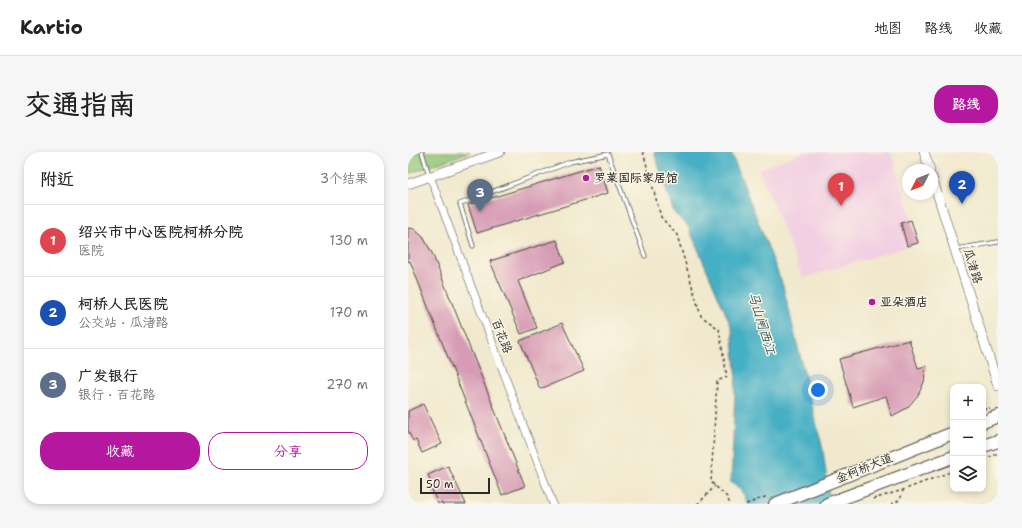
<!DOCTYPE html>
<html lang="zh">
<meta charset="utf-8">
<style>
body{margin:0;font-family:"Shantell Sans","LXGW WenKai TC",sans-serif;background:#f6f6f6;color:#222}
.controls{position:absolute;right:12px;bottom:12px;display:grid;overflow:hidden;border-radius:8px;box-shadow:0 2px 6px #0003}
.controls button{width:36px;height:36px;display:grid;place-items:center;padding:0;border:0;border-bottom:1px solid #e0e0e0;background:#fff;color:#222;font:20px sans-serif}
.compass{position:absolute;left:494px;top:12px;width:36px;height:36px;border-radius:50%;background:#fff;box-shadow:0 2px 6px #0003;rotate:228deg}
.scale{position:absolute;left:12px;bottom:10px;width:70px;box-sizing:border-box;padding-left:4px;border:2px solid #2b2b2b;border-top:0;font-size:11px;line-height:14px;white-space:nowrap;color:#2b2b2b;-webkit-text-stroke:3px #fcf5e5;paint-order:stroke}
.you{position:absolute;left:410px;top:238px;width:14px;height:14px;margin:-10px;border:3px solid #fff;border-radius:50%;background:#1a73e8;box-shadow:0 0 0 6px #1a73e833}
.badge{display:grid;place-items:center;width:26px;height:26px;border-radius:50%;background:#b5179e;color:#fff;font-size:13px;font-weight:700}
.pin{position:absolute;translate:-50% -33px;filter:drop-shadow(0 1px 2px #0008)}
.pin::after{content:'';position:absolute;top:21px;width:14px;height:12px;background:inherit;clip-path:polygon(0 0,100% 0,50% 100%)}
.list{margin:0;padding:0;list-style:none}
h2{display:flex;justify-content:space-between;align-items:center;height:52px;margin:0;padding:0 16px;font-size:17px}
h2 small{font-size:13px;font-weight:400;color:#767676}
.list li{display:grid;grid-template-columns:26px 1fr auto;gap:12px;align-items:center;box-sizing:border-box;height:72px;padding:0 16px;border-top:1px solid #e0e0e0}
.list b{display:block;font-size:15px;white-space:nowrap}
.list p{margin:0;font-size:13px;white-space:nowrap;color:#767676}
.list em{font-size:13px;font-style:normal;color:#767676}
.actions{display:flex;gap:8px;padding:12px 16px}
.actions a{flex:1;padding:9px 0;border:1px solid #b5179e;border-radius:16px;text-align:center;font-size:14px;color:#b5179e}
.actions .main{background:#b5179e;color:#fff}
.icon{flex:none;width:22px;height:22px;fill:none;stroke:currentColor;stroke-width:2;stroke-linecap:round;stroke-linejoin:round}
.map{position:relative;flex:none;width:590px;height:352px;overflow:hidden;border-radius:16px}
header{display:flex;align-items:center;gap:24px;box-sizing:border-box;height:56px;padding:0 20px;background:#fff;border-bottom:1px solid #e0e0e0}
header strong{font-size:19px}
nav{display:flex;gap:22px;margin-inline-start:auto;font-size:14px}
.intro{display:flex;align-items:center;justify-content:space-between;box-sizing:border-box;height:96px;padding:0 24px}
h1{margin:0;font-size:28px}
.button{padding:10px 18px;border-radius:16px;background:#b5179e;color:#fff;font-size:14px;font-weight:700}
main{display:flex;gap:24px;padding:0 24px}
aside{flex:1;background:#fff;border-radius:16px;box-shadow:0 2px 6px #0003}
.map>svg:first-child{display:block}
</style>
<header>
<strong>Kartio</strong>
<nav><a>地图</a><a>路线</a><a>收藏</a></nav>
</header>
<div class="intro"><h1>交通指南</h1><a class="button">路线</a></div>
<main>
<aside>
<h2>附近<small>3个结果</small></h2>
<ul class="list">
<li><span class="badge" style="background:#e0444e">1</span><div><b>绍兴市中心医院柯桥分院</b><p>医院</p></div><em>130 m</em></li>
<li><span class="badge" style="background:#1a4fb4">2</span><div><b>柯桥人民医院</b><p>公交站 · 瓜渚路</p></div><em>170 m</em></li>
<li><span class="badge" style="background:#5c6f8a">3</span><div><b>广发银行</b><p>银行 · 百花路</p></div><em>270 m</em></li>
</ul>
<div class="actions"><a class="main">收藏</a><a>分享</a></div>
</aside>
<div class="map">
<svg width="590" height="352" viewBox="0 0 590 352">
<rect width="100%" height="100%" fill="#fcf5e5"/>
<filter id="ink" filterUnits="userSpaceOnUse"><feTurbulence type="fractalNoise" baseFrequency=".025" numOctaves="2"/><feDisplacementMap in="SourceGraphic" scale="8" xChannelSelector="R" yChannelSelector="G"/><feConvolveMatrix kernelMatrix="1 2 1 2 8 2 1 2 1" color-interpolation-filters="sRGB"/></filter>
<filter id="wash" filterUnits="userSpaceOnUse"><feTurbulence type="fractalNoise" baseFrequency=".012" numOctaves="4" result="noise"/><feDisplacementMap in="SourceGraphic" scale="16" xChannelSelector="R" yChannelSelector="G"/><feGaussianBlur stdDeviation="0.9" result="paint"/><feColorMatrix in="noise" values="0 0 0 0 0 0 0 0 0 0 0 0 0 0 0 0 0 1.4 0 .05"/><feComposite in="paint" operator="in"/></filter>
<g filter="url(#wash)">
<rect width="100%" height="100%" fill="#f0e9cd"/>
<path fill="#f2cfe2" d="M396,0H483L511,91L395,126L351,17Z"/>
<path fill="#90c678" stroke="#5e7852" d="M0,0H62L0,22Z"/>
<path fill="#45afc4" stroke="#386d78" d="M246,0H323L375,134L415,298L422,352H340L333,337L323,331L328,219L324,176L280,74L266,61Z"/>
<g id="blocks">
<g fill="#d79cb5">
<path d="M191,13L200,41L69,81L60,53Z"/>
<path d="M503,68L510,91L499,94L493,71Z"/>
<path d="M0,76L6,77L15,85L24,101L117,334L94,343L2,109L0,110Z"/>
<path d="M149,88L157,110L110,129L129,176L113,182L82,109Z"/>
<path d="M154,171L176,219L132,237L112,189Z"/>
<path d="M501,188L510,216L518,214L516,230L510,243L499,256L484,264L478,244L445,255L431,207Z"/>
<path d="M15,252L34,292L14,301L8,288L5,289L0,279V259Z"/>
<path d="M40,314L58,352H34L33,350L30,352L24,338L26,337L20,323Z"/>
</g>
</g>
</g>
<g filter="url(#ink)">
<use href="#blocks" fill-opacity="0" stroke="#494843" stroke-width="1"/>
<g fill="none" stroke-linecap="round" stroke-linejoin="round">
<defs>
<g id="service">
<path d="M14,0L21,23"/>
<path d="M65,94L52,52L162,10L200,2L237,104"/>
<path d="M548,97L590,90"/>
</g>
<path id="minor" d="M22,24L145,352"/>
<g id="tertiary">
<path d="M516,0L522,18"/>
<path d="M524,25L590,234"/>
<path d="M0,32L92,0"/>
</g>
<g id="primary">
<path d="M575,270L590,264"/>
<path d="M575,294L590,289"/>
<path d="M367,352L545,281"/>
<path d="M419,352L545,305"/>
</g>
</defs>
<use href="#service" stroke="#494843" stroke-width="5"/>
<use href="#minor" stroke="#494843" stroke-width="8"/>
<use href="#tertiary" stroke="#494843" stroke-width="10"/>
<use href="#primary" stroke="#494843" stroke-width="14"/>
<g stroke="#494843" stroke-width="1.5" stroke-dasharray="3 3" stroke-linecap="butt">
<path d="M235,0L253,65L269,83L293,164L311,177L319,225L309,229L303,330L319,345L322,352"/>
<path d="M575,257L582,256"/>
<path d="M575,307L590,302"/>
<path d="M465,347L495,338L545,319"/>
<path d="M289,352L292,350L307,334"/>
<path d="M338,352L360,344"/>
<path d="M483,352L492,348L495,338"/>
</g>
<use href="#service" stroke="#fff" stroke-width="3.5"/>
<use href="#minor" stroke="#fff" stroke-width="7"/>
<use href="#tertiary" stroke="#fff" stroke-width="9"/>
<use href="#primary" stroke="#fff" stroke-width="12"/>
</g>
</g>
<g fill="#b5179e" stroke="#fcf5e5" stroke-width="1.5">
<circle cx="178" cy="26" r="4"/>
<circle cx="464" cy="150" r="4"/>
</g>
<g text-anchor="middle" dominant-baseline="central" stroke-width="3" stroke-linejoin="round" paint-order="stroke">
<g font-size="12" font-weight="bold" fill="#2b2b2b" stroke="#fcf5e5" text-anchor="start">
<text x="186" y="26">罗莱国际家居馆</text>
<text x="472" y="150">亚朵酒店</text>
</g>
<g font-size="12" fill="#2b2b2b" stroke="#fcf5e5">
<text transform="translate(565 114) rotate(72)">瓜渚路</text>
<text transform="translate(94 184) rotate(69)">百花路</text>
<text transform="translate(456 316) rotate(-22)">金柯桥大道</text>
</g>
<g font-size="13" font-style="italic" fill="#345961" stroke="#fcf5e5">
<text transform="translate(354 171) rotate(73)">马山闸西江</text>
</g>
</g>
</svg>
<div class="controls">
<button>+</button>
<button>−</button>
<button><svg class="icon" aria-label="layers" viewBox="0 0 24 24"><path d="M12 4l9 5-9 5-9-5zM3 14l9 5 9-5"/></svg></button>
</div>
<svg class="compass" viewBox="-18 -18 36 36"><path d="M0-13l5 13h-10z" fill="#e53935"/><path d="M0 13l5-13h-10z" fill="#767676"/></svg>
<div class="scale">50 m</div>
<div class="you"></div>
<div class="pin badge" style="left:433px;top:54px;background:#e0444e">1</div>
<div class="pin badge" style="left:554px;top:52px;background:#1a4fb4">2</div>
<div class="pin badge" style="left:72px;top:60px;background:#5c6f8a">3</div>
</div>
</main>
